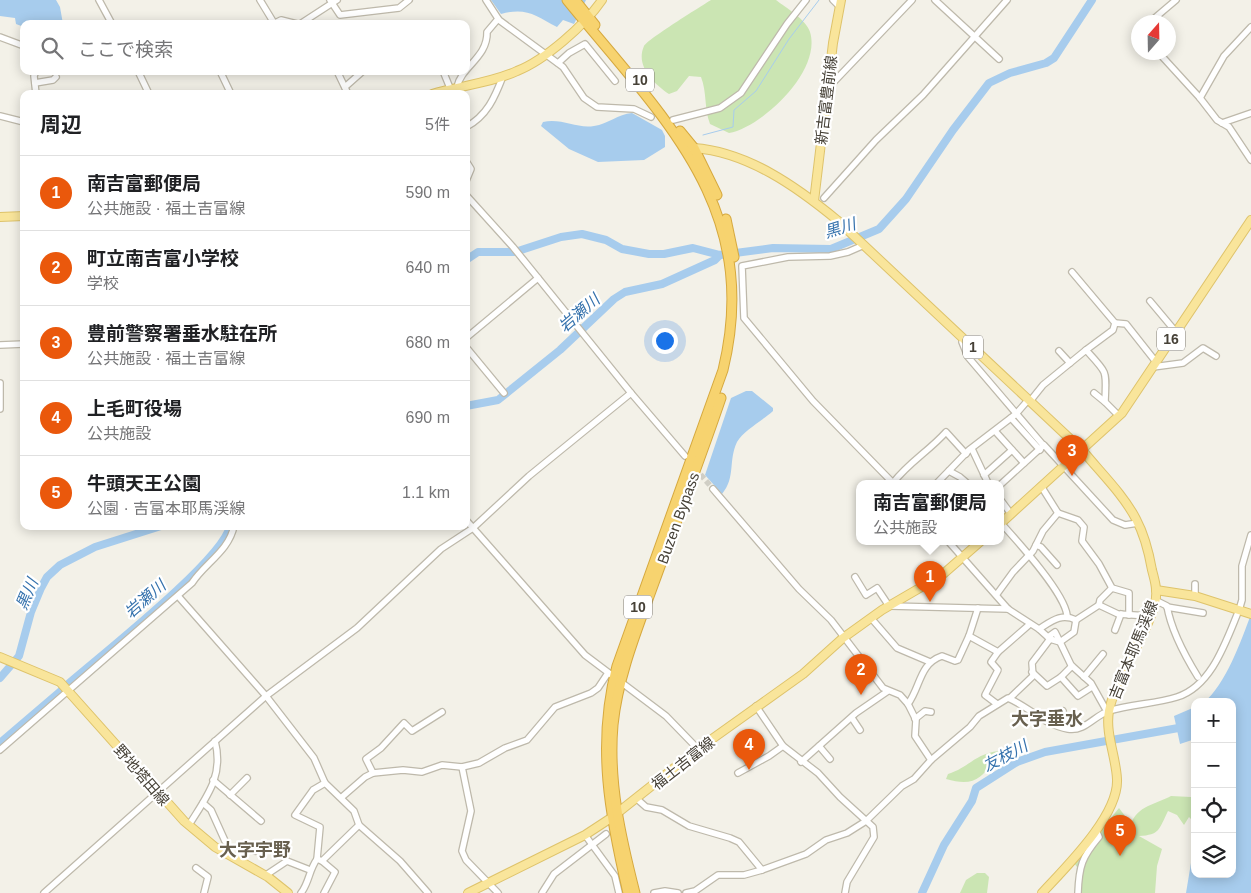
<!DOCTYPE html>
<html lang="ja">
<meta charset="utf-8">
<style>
body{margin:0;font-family:Arial,"Noto Sans JP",sans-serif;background:#f2f2f2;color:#202124}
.controls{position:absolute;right:15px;bottom:15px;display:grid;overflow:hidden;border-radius:10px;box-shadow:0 2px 12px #0003}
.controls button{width:45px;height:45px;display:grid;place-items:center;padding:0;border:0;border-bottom:1px solid #e0e0e0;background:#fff;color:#202124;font:25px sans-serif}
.compass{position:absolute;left:1131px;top:15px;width:45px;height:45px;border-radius:50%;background:#fff;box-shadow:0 2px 12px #0003;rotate:20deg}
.you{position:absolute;left:664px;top:340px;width:18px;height:18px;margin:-12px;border:4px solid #fff;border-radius:50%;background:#1a73e8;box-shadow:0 0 0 8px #1a73e833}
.badge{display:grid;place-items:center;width:32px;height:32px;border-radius:50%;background:#ea580c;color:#fff;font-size:16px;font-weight:700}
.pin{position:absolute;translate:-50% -41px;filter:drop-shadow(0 1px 2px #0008)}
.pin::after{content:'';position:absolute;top:26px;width:18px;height:15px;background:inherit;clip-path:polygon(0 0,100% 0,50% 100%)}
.popup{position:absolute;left:856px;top:480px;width:148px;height:65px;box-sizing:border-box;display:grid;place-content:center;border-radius:10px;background:#fff;filter:drop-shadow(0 1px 4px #0005);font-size:16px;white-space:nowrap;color:#757577}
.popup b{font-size:19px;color:#202124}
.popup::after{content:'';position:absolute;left:50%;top:100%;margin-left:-10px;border:10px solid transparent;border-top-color:#fff}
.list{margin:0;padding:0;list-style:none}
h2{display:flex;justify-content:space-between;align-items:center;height:65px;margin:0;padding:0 20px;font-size:21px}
h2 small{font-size:16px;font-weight:400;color:#757577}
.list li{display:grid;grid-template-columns:32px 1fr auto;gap:15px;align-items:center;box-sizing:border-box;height:75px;padding:0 20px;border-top:1px solid #e0e0e0}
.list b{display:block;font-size:19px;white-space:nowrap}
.list p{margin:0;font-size:16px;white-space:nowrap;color:#757577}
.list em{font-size:16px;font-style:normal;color:#757577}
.icon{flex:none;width:28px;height:28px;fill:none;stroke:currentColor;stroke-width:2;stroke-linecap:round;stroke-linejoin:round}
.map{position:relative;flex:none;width:1251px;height:893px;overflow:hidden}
.search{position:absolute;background:#fff;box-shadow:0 2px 12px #0003;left:20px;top:20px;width:450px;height:55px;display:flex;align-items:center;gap:12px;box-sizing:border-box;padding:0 18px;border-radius:10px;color:#757577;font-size:19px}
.panel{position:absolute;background:#fff;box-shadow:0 2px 12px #0003;left:20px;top:90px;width:450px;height:440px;border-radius:10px}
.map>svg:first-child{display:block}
</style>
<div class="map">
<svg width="1251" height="893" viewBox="0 0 1251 893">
<rect width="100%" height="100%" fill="#f3f1e8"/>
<g fill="#cbe5b3">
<path d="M711,0H776C786,8 806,19 810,32C822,71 762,127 729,133L710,124C704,108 707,92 701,77L689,76L677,91L669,94C654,84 635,66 644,46C648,39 700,7 711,0Z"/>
<path d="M999,751C984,776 977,788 946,779L948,774C970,767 974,754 999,751Z"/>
<path d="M1171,796L1191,797L1195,801V823L1189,817L1184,825L1177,815L1168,811C1159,829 1160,835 1139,836L1162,849L1157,866L1155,893H1076L1077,867L1074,863L1119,808L1131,824C1137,806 1156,804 1171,796Z"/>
<path d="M977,873H985L989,877L987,893H960L966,880Z"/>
</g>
<g fill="#a7cced">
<path d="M0,0H56L60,7L63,24H24V27L16,24L15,18L0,16Z"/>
<path d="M491,0H586L574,24L563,20L557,27C535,15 526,7 501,14Z"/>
<path d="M632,113L662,130L665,136V147L644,160L598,162L569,149L541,126L543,122C562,118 577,129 594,126C608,124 618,114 632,113Z"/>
<path d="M746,391H752L773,408V411C762,421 744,430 737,442C728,461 736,477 722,494L705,475L731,398Z"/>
<path d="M1251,614V893H1186L1195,839V874H1232V702H1204C1225,686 1242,639 1251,614Z"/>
<path d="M1195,707V739L1180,744L1174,716Z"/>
</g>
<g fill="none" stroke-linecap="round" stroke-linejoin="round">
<path stroke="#a7cced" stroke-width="1" d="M703,135L733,127L734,110L756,91L789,39L819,0"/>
<g stroke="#a7cced" stroke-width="8">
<path d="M466,260L478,252H515L561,237L582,234L606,240L622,249L649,254H664L693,248L720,255L773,248L831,249L879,229L906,199L953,130L989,83L1010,73L1046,63L1054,58L1092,0"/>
<path d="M466,406L498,400L560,350L614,299L625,292L662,284L715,260L720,255"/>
<path d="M0,678L19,656L31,612L41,588L47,577L60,565L95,547L161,526"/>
<path d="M67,685C99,657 223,560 230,526"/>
<path d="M0,743L62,690"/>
<path d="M922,893L944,845L972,801L976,788L1017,762L1045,752L1195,725"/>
</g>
<path stroke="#d0cec5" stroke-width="5.5" stroke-dasharray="5.5 3" stroke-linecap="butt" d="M695,468L713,489"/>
<defs>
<g id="minor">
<path d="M99,0L112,24"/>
<path d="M260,0L274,23"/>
<path d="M330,0L340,15L399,8L409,0"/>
<path d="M486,0L499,20L563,67L584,98L597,107L634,109L651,117"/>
<path d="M833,0L839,6"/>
<path d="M935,0L999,59"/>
<path d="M1150,22L1176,0"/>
<path d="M273,24L281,20L297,24"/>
<path d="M300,24L337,0"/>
<path d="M0,37L24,46"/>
<path d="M1158,52L1200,98L1217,120L1229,127L1251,160"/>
<path d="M558,63L569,53L585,44L615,81"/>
<path d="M36,71L34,76L36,94"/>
<path d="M138,71L149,94"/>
<path d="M220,71L231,94"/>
<path d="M337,71L348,94"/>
<path d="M443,71L450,88"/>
<path d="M35,83L53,80L56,77"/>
<path d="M345,87L363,71"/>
<path d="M457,87C461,67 488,57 487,32L498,19"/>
<path d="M827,89L912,0"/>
<path d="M1200,98L1224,56L1251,27"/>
<path d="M0,116L24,122"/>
<path d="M673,120L720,108L741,93L787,24L806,0"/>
<path d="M1222,123L1251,113"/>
<path d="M466,127C487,116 495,97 503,76"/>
<path d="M466,161L471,169L466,181"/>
<path d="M466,195L513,247L631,393L685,456"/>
<path d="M824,198L876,140L923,95L1007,0"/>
<path d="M864,245L848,252L830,256L788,257L742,266L744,318L813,401L893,483"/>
<path d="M1072,272L1115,323L1113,330L1086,350"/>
<path d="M1150,301L1176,332"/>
<path d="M1115,323L1126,324L1156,362"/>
<path d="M466,338L538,278"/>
<path d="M964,339L962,342L968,357L1044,446"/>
<path d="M0,345L24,344"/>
<path d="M466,347L504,393"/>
<path d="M1059,351L1070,363"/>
<path d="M1153,367L1183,363L1203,348L1216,356"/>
<path d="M0,383V409"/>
<path d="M1094,393L1105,402"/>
<path d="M1031,400L1043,385L1086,350C1109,375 1106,370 1105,402L1119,416"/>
<path d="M1011,418L1040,450"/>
<path d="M995,431L1024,463"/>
<path d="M972,449L988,483"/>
<path d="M949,471L960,477L967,483"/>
<path d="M984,475L1012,450"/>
<path d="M893,483C908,463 929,451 946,432L966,454"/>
<path d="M937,483L969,450L1016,414L1029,399"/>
<path d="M1000,485L1044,445L1113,520L1125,525L1138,523"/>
<path d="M1041,486L1058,513L1078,520L1084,527L1082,541L1099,564L1112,588L1129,593V615"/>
<path d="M713,489L799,589L831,620L883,688L900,695L908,704L916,720L915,736L931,760"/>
<path d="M1000,499L1011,514"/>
<path d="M466,520L585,655L666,716L698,749"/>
<path d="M1001,523C1018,542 1064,592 1067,615"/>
<path d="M948,541L1008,609L1039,629L1050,639L1060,642L1071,665L1091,683L1105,708L1109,711"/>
<path d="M1036,545L1041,547L1057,565"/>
<path d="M855,577L866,595L877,588L889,606"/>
<path d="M997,594L1013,572L1033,551L1043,531L1058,513"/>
<path d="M178,596L266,696L314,758L325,783L354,811L359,825L400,861L428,893"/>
<path d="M1195,596V584"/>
<path d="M1155,600L1167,606C1171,630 1185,656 1198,677"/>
<path d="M1099,605L1100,600L1112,588"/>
<path d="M890,606L1008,609"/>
<path d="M1167,607L1203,613"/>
<path d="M871,618L897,648L930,662"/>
<path d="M1039,629C1052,621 1061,613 1076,620L1099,605L1118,614L1149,616"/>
<path d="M1115,630L1121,614"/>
<path d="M969,636L998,652L1030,624"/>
<path d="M1048,637L1055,632L1060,642L1074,632L1076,620"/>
<path d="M1032,672L1047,686L1061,677L1072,666"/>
<path d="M1061,677L1078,696L1092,687"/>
<path d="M1084,677L1103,654"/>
<path d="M1010,698L1033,676L1032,663L1050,639"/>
<path d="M908,704C921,686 919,664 942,656L955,661L958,660L969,636L978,608"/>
<path d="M997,704L985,695L998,670L991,662L998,652"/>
<path d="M756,706L783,746L818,773L840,797L873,827L874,837L847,882L845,893"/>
<path d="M852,718L860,730"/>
<path d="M915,719L925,711L931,712"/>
<path d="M1046,721L1063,711"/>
<path d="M819,746L830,759"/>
<path d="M0,750L192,583C205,563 229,551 234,526"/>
<path d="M801,762L856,713L888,691"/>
<path d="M462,767L471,811L462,851L466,860L498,893"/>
<path d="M373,773L366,759L381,748L404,723L412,731L442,712"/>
<path d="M738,773L769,756L783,746"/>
<path d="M213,780L261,821"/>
<path d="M230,795L247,778"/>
<path d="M342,797L365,777L373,773L403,770L422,772L442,765L462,767L479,763L505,748L527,740L555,707L591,693L598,688L608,673"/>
<path d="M637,799L646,807L662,810L689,826L730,838L739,842L762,870"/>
<path d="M203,803L211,810L225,841"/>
<path d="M189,825C207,796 224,776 215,741"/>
<path d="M585,835L615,876L619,893"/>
<path d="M246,846L255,851"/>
<path d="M317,859L320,827L295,815L313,790L325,783"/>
<path d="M238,860L247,844"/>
<path d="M322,861L335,872L324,893"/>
<path d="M196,868L208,877L204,893"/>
<path d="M266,875L287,861L310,870"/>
<path d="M44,893L266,696L357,628L441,549L473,528L529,476L631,393"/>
<path d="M301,893C309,883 309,870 317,859L322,861L359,825"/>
<path d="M542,893L554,874L606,834"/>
<path d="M654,893L665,891L678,893"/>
<path d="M686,893L695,891L718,875H744L762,870L806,854L826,840L847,833L866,821L902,786L914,779L931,760L970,727L979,716L1008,698C1029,707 1045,725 1068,729C1085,732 1095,715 1109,711C1131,704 1155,704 1177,697C1212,686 1226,641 1239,610L1242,600V566L1251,535"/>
<path d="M1078,893C1079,866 1082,857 1099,837L1096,830"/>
</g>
<g id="major">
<path d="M432,94C460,86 491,83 517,71C545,60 585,25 602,0"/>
<path d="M691,150L694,148C748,152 797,187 837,220L1083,451C1100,472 1123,494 1136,519C1144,534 1149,553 1152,570C1155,581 1158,592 1155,603C1145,641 1117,672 1109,711C1105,733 1116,757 1117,779C1119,815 1067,866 1042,893"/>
<path d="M814,201L833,43L841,0"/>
<path d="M0,217L24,216"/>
<path d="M1000,524L1122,413L1251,220"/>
<path d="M1156,590L1195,596L1251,614"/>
<path d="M0,657L60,682L184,821L215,847L268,877L288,893"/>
<path d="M468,893L585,835L611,818L698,749L803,674L843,638L882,610L942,575L981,541"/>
</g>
<g id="highway">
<path d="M567,0C661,116 763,206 723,370L617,666C596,744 610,817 628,893"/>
<path d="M575,0L595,25"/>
<path d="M680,131L694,148L717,195"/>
<path d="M726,219L734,257"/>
<path d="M635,893C621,838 608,782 613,725C618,676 637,630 654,583C676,522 700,460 721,398"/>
</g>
</defs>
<use href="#minor" stroke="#beb9ab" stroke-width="8"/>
<use href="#major" stroke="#dec36b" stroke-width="10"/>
<use href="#highway" stroke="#d6a93f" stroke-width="11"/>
<use href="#minor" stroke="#fff" stroke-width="5.5"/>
<use href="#major" stroke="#f9e59b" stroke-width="8"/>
<use href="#highway" stroke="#f7d36f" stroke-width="9"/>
</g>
<g text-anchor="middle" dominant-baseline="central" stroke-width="4.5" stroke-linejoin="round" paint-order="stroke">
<g fill="#fff" stroke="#7e7a73" stroke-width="1">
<rect x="626" y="68.5" width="28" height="23" rx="4"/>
<rect x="1157" y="327.5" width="28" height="23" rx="4"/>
<rect x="963" y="335.5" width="20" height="23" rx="4"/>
<rect x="624" y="595.5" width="28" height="23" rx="4"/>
</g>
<g font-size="14" font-weight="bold" fill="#464137">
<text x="640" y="80">10</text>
<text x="1171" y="339">16</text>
<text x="973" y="347">1</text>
<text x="638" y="607">10</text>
</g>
<g font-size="15" fill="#464137" stroke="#fff">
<text transform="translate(826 100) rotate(-83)">新吉富豊前線</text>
<text transform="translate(678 518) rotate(-70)">Buzen Bypass</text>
<text transform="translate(1133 650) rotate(-68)">吉富本耶馬渓線</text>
<text transform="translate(683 763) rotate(-38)">福土吉富線</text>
<text transform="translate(142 775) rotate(49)">野地塔田線</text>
</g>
<g font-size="16" font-style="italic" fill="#3572ad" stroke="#fff">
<text transform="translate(840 228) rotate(-17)">黒川</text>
<text transform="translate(579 313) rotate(-41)">岩瀬川</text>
<text transform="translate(27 594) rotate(-67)">黒川</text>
<text transform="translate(145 599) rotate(-41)">岩瀬川</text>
<text transform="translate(1005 756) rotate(-28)">友枝川</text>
</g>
<g font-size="18" font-weight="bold" fill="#68604f" stroke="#fff">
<text x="1047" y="719">大字垂水</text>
<text x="255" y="850">大字宇野</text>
</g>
</g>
</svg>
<div class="controls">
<button>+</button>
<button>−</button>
<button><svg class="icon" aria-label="locate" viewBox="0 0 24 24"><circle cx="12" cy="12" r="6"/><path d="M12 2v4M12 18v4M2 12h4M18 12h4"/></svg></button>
<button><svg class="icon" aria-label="layers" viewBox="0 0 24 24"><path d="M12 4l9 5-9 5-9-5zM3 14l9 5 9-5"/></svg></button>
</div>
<svg class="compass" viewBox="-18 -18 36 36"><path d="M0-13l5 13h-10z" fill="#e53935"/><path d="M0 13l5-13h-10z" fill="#757577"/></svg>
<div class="you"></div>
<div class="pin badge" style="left:930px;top:602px">1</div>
<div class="popup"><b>南吉富郵便局</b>公共施設</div>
<div class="pin badge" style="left:861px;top:695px">2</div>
<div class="pin badge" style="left:1072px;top:476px">3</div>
<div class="pin badge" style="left:749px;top:770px">4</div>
<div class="pin badge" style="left:1120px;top:856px">5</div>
<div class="search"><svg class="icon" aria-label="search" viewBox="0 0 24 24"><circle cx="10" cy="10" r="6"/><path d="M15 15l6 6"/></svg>ここで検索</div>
<section class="panel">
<h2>周辺<small>5件</small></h2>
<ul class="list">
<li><span class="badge">1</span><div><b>南吉富郵便局</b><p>公共施設 · 福土吉富線</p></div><em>590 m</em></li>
<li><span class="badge">2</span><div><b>町立南吉富小学校</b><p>学校</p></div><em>640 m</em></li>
<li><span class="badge">3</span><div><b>豊前警察署垂水駐在所</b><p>公共施設 · 福土吉富線</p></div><em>680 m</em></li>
<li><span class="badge">4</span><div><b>上毛町役場</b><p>公共施設</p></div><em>690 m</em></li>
<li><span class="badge">5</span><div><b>牛頭天王公園</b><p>公園 · 吉富本耶馬渓線</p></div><em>1.1 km</em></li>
</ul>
</section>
</div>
